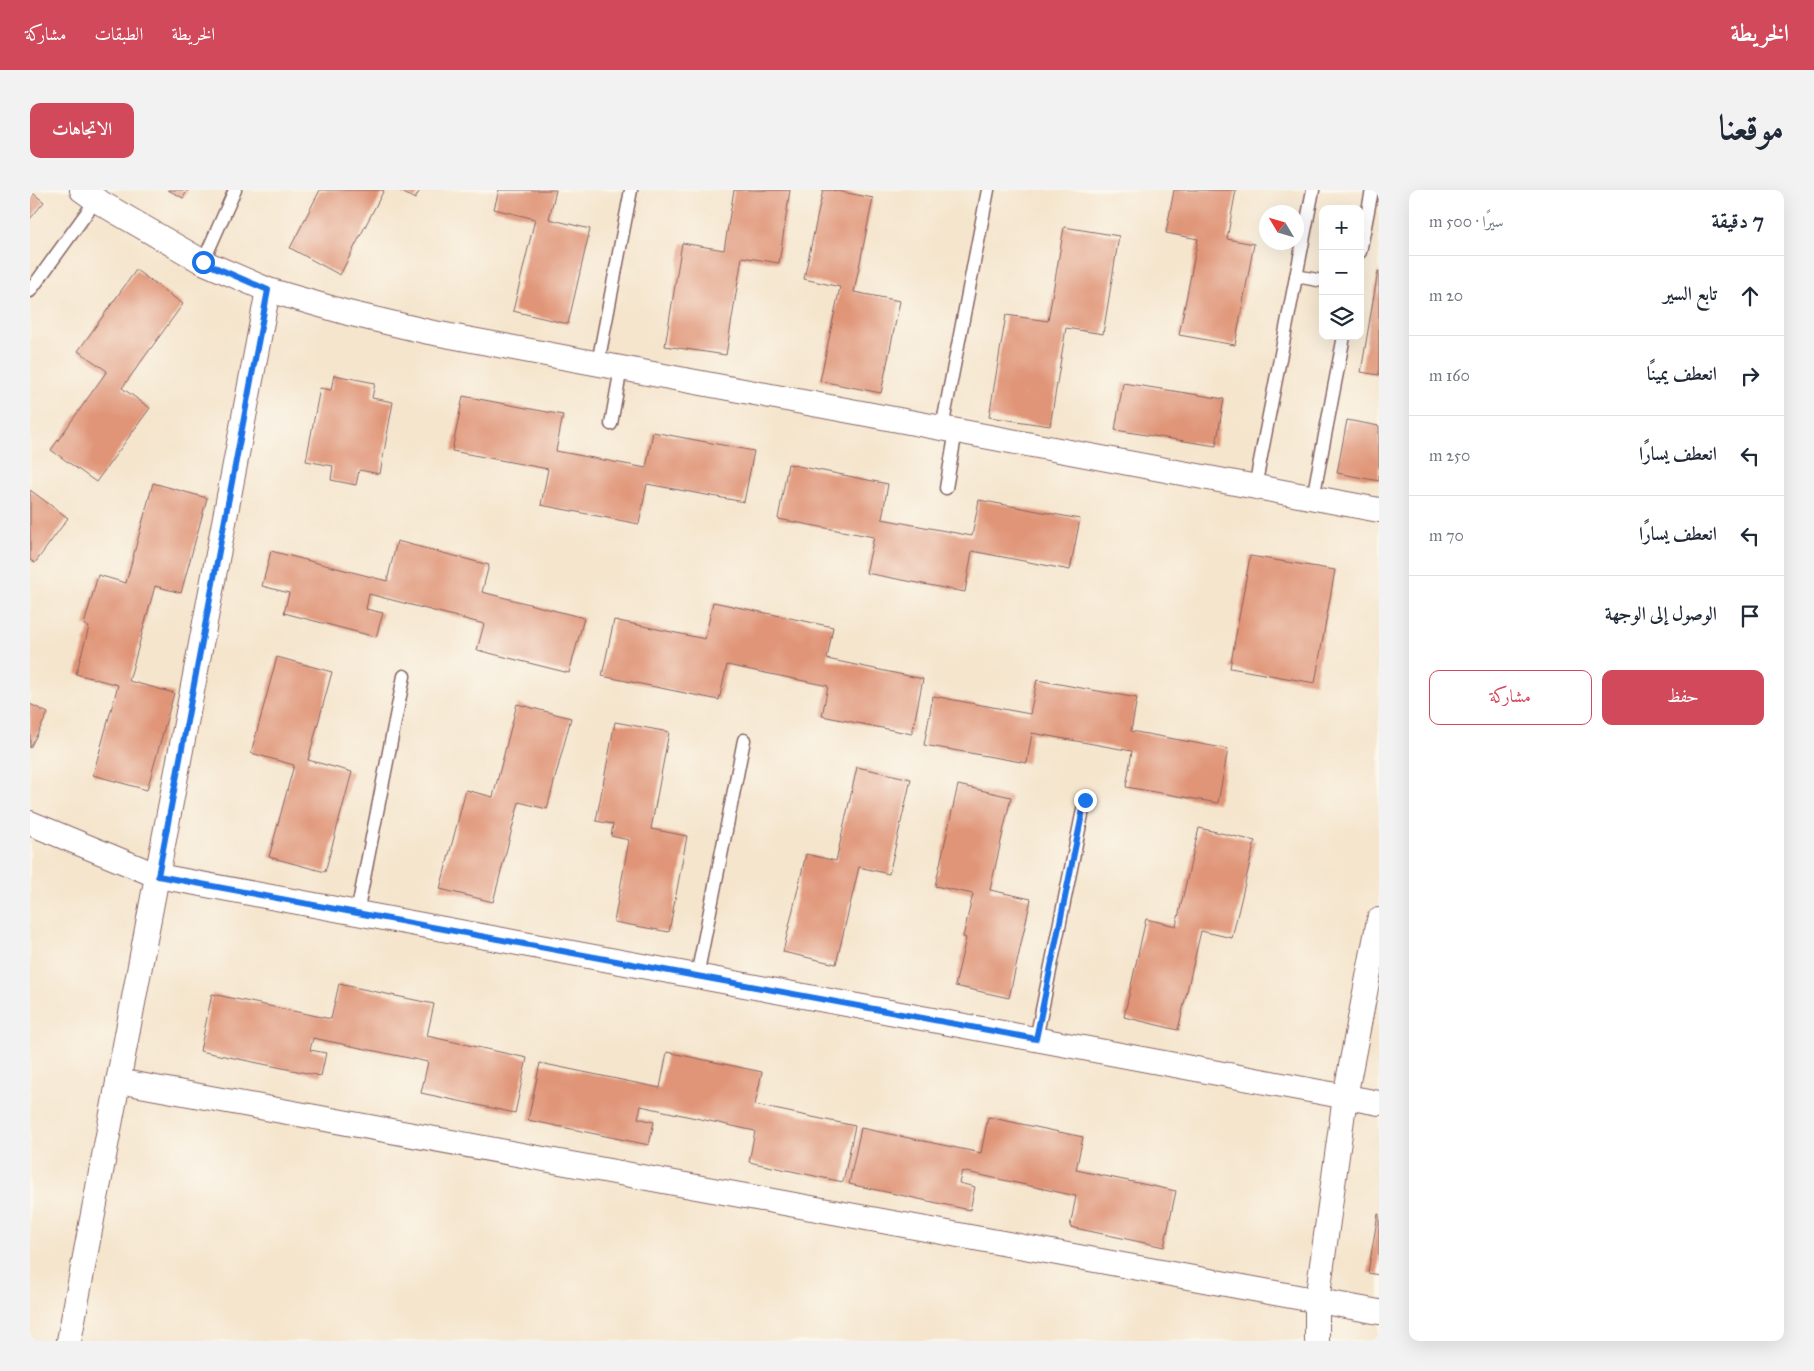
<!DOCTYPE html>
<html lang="ar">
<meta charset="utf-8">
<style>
body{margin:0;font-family:"IM FELL Great Primer",Amiri,serif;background:#f2f2f3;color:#1f2937;direction:rtl}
.controls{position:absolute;right:15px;top:15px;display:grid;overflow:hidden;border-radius:10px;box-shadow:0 5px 20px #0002}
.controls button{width:45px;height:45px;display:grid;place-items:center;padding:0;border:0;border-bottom:1px solid #e0e1e3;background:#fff;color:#1f2937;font:25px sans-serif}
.compass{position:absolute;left:1229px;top:15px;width:45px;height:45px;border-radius:50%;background:#fff;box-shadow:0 5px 20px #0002;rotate:308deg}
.stop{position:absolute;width:15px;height:15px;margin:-11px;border:4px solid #1a73e8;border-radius:50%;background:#fff}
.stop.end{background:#1a73e8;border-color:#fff;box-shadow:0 1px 5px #0008}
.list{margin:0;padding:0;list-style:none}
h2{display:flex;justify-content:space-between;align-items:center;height:65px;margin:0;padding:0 20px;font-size:21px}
h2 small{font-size:16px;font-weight:400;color:#747a83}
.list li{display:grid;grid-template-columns:32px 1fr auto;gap:15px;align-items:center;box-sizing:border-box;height:80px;padding:0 20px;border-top:1px solid #e0e1e3}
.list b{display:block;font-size:19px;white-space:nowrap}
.list em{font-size:16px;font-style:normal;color:#747a83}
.actions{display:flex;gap:10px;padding:15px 20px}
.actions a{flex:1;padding:11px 0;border:1px solid #d1495b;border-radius:10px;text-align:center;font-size:18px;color:#d1495b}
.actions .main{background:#d1495b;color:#fff}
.icon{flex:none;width:28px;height:28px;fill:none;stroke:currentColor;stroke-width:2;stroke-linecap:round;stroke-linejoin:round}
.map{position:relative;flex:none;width:1349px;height:1151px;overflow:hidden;direction:ltr;border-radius:10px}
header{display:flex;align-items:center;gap:30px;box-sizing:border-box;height:70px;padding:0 25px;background:#d1495b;color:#fff}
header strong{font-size:24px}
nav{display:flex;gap:28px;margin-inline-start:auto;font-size:18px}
.intro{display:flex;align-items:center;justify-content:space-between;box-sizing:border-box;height:120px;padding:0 30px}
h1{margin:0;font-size:35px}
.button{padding:12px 22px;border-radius:10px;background:#d1495b;color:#fff;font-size:18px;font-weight:700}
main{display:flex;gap:30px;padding:0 30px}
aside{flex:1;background:#fff;border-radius:10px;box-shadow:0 5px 20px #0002}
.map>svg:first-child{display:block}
</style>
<header>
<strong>الخريطة</strong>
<nav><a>الخريطة</a><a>الطبقات</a><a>مشاركة</a></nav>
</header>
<div class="intro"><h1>موقعنا</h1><a class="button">الاتجاهات</a></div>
<main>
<aside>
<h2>7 دقيقة<small>سيرًا · 500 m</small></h2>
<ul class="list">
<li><svg class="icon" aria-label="ahead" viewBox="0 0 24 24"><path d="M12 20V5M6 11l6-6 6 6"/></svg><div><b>تابع السير</b></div><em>20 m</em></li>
<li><svg class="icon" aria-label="right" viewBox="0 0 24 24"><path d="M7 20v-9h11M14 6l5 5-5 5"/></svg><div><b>انعطف يمينًا</b></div><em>160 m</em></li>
<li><svg class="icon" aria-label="left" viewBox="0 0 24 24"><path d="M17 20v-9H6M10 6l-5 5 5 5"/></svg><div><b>انعطف يسارًا</b></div><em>250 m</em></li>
<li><svg class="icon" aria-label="left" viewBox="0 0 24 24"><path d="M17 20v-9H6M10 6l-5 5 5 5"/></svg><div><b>انعطف يسارًا</b></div><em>70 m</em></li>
<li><svg class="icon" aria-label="arrive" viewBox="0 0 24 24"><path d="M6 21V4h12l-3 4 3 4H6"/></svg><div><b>الوصول إلى الوجهة</b></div></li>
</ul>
<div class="actions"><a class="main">حفظ</a><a>مشاركة</a></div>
</aside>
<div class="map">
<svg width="1349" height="1151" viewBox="0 0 1349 1151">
<rect width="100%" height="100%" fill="#fbf7ec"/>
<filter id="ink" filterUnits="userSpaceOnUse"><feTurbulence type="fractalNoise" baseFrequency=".02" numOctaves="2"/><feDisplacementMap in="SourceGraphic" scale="10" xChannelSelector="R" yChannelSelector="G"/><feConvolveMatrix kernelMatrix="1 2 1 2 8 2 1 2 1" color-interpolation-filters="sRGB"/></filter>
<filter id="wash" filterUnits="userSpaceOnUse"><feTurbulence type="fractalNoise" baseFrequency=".0096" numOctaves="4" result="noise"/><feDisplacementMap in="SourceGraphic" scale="20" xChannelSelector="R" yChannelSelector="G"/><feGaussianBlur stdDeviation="1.12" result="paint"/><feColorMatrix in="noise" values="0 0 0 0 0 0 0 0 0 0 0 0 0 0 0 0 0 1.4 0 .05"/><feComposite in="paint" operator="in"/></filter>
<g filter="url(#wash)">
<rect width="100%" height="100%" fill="#f5e5cd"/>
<g id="blocks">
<g fill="#e09578">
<path d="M138,0H158L153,8Z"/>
<path d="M290,0H354L310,85L260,58Z"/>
<path d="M368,0H390L385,9Z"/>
<path d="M469,0H526L519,29L560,39L538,134L483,121L505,29L464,19Z"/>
<path d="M704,0H760L749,73L712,67L696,165L635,156L652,53L694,60Z"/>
<path d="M793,0H802L843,8L824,102L870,111L851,203L790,191L810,97L774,89Z"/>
<path d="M1144,0H1206L1197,49L1224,54L1205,155L1149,145L1168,49L1136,43Z"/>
<path d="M0,1L14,12L0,29Z"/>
<path d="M1034,37L1089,46L1073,144L1036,138L1020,236L959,227L976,125L1018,131Z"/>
<path d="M106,80L153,114L92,198L120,218L66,292L21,260L77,181L48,161Z"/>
<path d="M1348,81H1349V185L1331,182Z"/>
<path d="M304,185L345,193L342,208L363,212L350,284L329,280L326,295L301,290L303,276L276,271L290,198L301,200Z"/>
<path d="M1093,193L1194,209L1186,256L1085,240Z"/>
<path d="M433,206L533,225L526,261L616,278L623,242L724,261L714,312L617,294L609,334L511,315L518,279L422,261Z"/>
<path d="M1317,230L1349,236V291L1307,283Z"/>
<path d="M758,274L858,294L852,329L942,346L949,310L1050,329L1040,380L942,361L935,402L836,383L844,347L748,329Z"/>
<path d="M123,293L177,308L151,403L125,396L99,491L144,503L117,600L63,585L88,495L46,484L59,437L54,435L68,385L96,393Z"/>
<path d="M0,300L38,328L5,373L0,370Z"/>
<path d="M367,351L459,375L452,402L554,428L539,483L447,460L454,434L339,404L336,419L353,423L346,447L254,423L259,403L232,396L241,361L357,391Z"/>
<path d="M1220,366L1305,380L1285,493L1200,478Z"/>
<path d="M683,412L803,437L797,469L893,489L882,544L792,526L798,496L697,475L689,510L572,486L584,430L675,449Z"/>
<path d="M247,467L302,482L278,570L322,582L295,682L239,667L264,575L221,563Z"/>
<path d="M1007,490L1107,508L1101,541L1198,559L1188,613L1096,597L1102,561L1002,543L997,573L894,555L903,506L1000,524Z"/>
<path d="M0,514L18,523L0,558Z"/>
<path d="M487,514L541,528L517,619L489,612L463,712L410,699L436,600L463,607Z"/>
<path d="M585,532L639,542L621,639L657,646L639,742L584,732L599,650L581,646L583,634L566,631Z"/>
<path d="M827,577L881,589L859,684L829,677L806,774L753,762L776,664L806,671Z"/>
<path d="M928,595L981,607L960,700L1001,709L979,808L925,796L936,748L933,747L943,704L905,696Z"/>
<path d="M1169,638L1225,651L1202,748L1171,741L1148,840L1094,827L1116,729L1146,736Z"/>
<path d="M309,794L404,814L397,846L497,868L485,923L391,903L398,872L283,848L280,860L296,863L291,886L170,861L182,804L301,829Z"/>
<path d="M637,862L732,882L725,915L825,936L813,992L719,972L725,941L611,916L608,928L624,932L619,955L498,930L510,873L630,898Z"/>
<path d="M958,927L1053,947L1046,980L1146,1001L1134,1057L1040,1037L1046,1006L932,981L929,993L945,997L940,1020L819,994L831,938L951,963Z"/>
<path d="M1348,1024H1349V1085L1338,1083Z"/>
</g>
</g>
</g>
<g filter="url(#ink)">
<use href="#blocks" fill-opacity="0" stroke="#866464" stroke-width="1"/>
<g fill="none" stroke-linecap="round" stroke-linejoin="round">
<defs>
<g id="lane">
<path d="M1330,62L1342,0"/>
<path d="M173,72L205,0"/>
<path d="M1266,86L1293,91"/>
<path d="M0,101L66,10"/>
<path d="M568,173L601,0"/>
<path d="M581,234L591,178"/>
<path d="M912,238L958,0"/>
<path d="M1225,297L1283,0"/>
<path d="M916,298L926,241"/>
<path d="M1283,308L1314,146"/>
<path d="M327,723L374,486"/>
<path d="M667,786L714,550"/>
<path d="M1006,849L1055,610"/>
</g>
<g id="street">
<path d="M52,0L66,10L173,72L238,100L318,123L399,142L1349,320"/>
<path d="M0,633L128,686L1349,913"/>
<path d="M88,891L1349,1122"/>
<path d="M39,1151L238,100"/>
<path d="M1287,1151V1111L1315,907L1349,730"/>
</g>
</defs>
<use href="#lane" stroke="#866464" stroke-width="15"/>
<use href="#street" stroke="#866464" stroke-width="26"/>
<use href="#lane" stroke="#fff" stroke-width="12"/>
<use href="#street" stroke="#fff" stroke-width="24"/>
</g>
</g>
<g fill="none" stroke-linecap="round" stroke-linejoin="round" filter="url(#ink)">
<path stroke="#1a73e8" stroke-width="6" d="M173,72L238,100L128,686L1006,849L1055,610"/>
</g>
</svg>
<div class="controls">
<button>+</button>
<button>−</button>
<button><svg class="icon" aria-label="layers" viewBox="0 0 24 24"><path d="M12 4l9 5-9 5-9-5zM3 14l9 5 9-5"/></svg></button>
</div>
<svg class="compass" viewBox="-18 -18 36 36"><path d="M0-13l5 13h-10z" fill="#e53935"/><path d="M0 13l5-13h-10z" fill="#747a83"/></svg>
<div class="stop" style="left:173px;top:72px"></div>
<div class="stop end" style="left:1055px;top:610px"></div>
</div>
</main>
